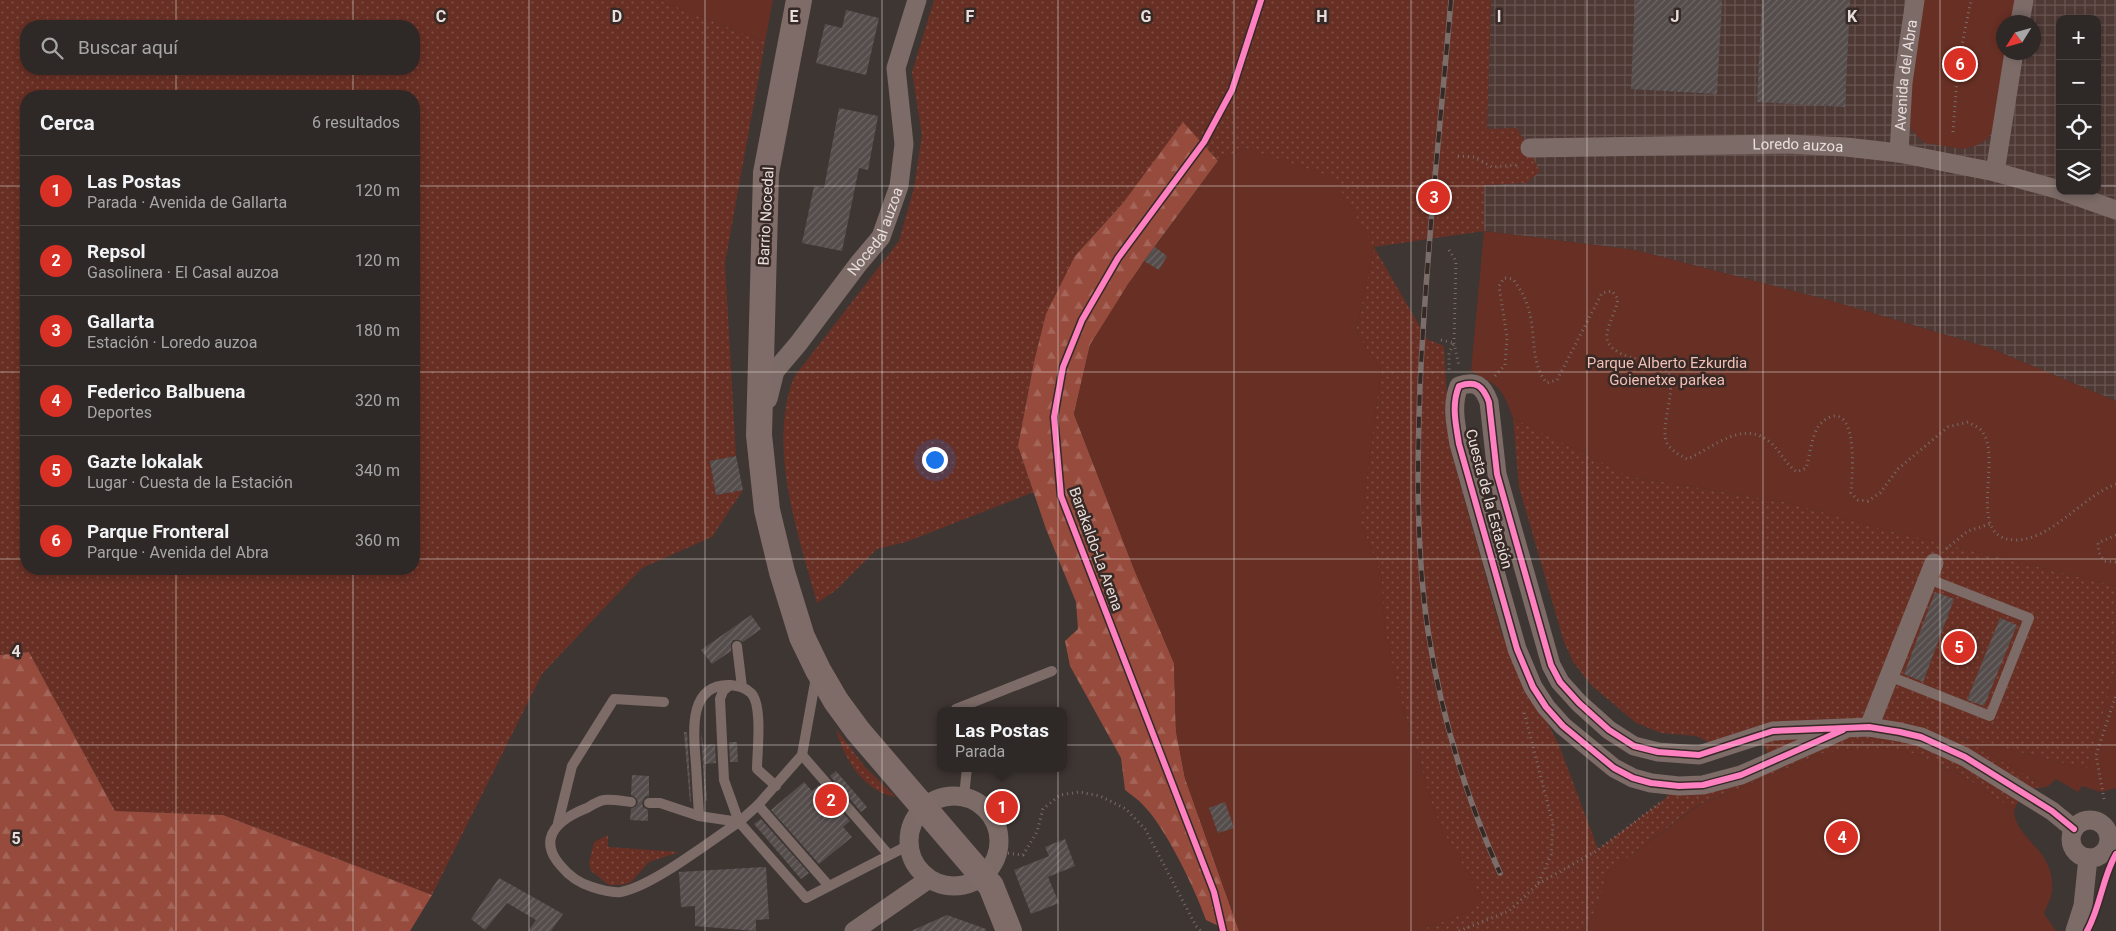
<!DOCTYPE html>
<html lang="es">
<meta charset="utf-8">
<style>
body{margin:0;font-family:Roboto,sans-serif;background:#3a3432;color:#f1f3f6}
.controls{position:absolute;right:15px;top:15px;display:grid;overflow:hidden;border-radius:10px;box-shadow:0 2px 8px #0003}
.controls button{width:45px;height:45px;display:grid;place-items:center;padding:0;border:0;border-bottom:1px solid #494443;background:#2e2826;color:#f1f3f6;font:25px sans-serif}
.compass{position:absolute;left:1996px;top:15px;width:45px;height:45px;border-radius:50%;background:#2e2826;box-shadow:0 2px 8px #0003;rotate:233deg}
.you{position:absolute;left:934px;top:459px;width:18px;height:18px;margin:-12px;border:4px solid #fff;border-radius:50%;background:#1a73e8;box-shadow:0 0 0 8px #1a73e833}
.badge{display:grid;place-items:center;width:32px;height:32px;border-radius:50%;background:#d93025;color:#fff;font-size:16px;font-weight:700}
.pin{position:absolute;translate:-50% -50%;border:2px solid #fff;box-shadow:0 1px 5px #0006}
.popup{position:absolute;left:937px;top:707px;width:130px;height:65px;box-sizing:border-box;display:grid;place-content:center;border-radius:10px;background:#2e2826;filter:drop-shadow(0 1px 4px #0005);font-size:16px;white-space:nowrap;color:#a7a6a7}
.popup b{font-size:19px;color:#f1f3f6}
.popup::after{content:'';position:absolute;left:50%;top:100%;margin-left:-10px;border:10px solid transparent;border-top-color:#2e2826}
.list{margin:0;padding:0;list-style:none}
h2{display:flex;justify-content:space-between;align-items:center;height:65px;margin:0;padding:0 20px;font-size:21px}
h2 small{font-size:16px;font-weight:400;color:#a7a6a7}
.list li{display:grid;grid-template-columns:32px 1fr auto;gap:15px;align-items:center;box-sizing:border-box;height:70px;padding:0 20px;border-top:1px solid #494443}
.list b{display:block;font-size:19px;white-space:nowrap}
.list p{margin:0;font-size:16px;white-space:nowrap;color:#a7a6a7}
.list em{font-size:16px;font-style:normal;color:#a7a6a7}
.icon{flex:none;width:28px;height:28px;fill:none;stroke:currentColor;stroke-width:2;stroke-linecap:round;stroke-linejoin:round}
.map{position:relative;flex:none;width:2116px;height:931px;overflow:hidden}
.search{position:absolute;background:#2e2826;box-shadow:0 2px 8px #0003;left:20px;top:20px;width:400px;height:55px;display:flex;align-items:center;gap:12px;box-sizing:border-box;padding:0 18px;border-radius:20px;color:#a7a6a7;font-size:19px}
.panel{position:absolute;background:#2e2826;box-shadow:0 2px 8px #0003;left:20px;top:90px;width:400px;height:485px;border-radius:20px}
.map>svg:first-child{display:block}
</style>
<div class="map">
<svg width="2116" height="931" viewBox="0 0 2116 931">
<defs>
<pattern id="industrial-grid" width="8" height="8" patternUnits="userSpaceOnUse" patternTransform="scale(1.25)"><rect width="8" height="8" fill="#4e3935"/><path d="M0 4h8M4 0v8" fill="none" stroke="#685552"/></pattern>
<pattern id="grass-dots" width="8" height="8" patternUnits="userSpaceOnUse" patternTransform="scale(1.25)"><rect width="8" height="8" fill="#682f24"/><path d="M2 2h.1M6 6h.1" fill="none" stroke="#7e4d43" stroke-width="1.8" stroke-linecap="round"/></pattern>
<pattern id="forest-firs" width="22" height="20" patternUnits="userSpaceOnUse" patternTransform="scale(1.25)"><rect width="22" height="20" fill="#964b3d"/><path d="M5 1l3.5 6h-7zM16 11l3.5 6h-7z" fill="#a56458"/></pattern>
<pattern id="building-hatch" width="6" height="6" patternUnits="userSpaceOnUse" patternTransform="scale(1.25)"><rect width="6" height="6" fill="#544d4b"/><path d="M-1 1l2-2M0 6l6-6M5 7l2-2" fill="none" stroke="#6d6664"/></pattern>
</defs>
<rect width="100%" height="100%" fill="#3e3633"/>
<path fill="url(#industrial-grid)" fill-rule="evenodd" d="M1491,0H2116V401L1990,348L1832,301L1635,250L1484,231V185L1527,183L1487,129ZM2060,19H2097V191H2060ZM2004,22H2034V52H2004Z"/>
<g fill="url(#grass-dots)" fill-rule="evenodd">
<path d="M0,0H659L765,42L725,263L736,456L710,461L716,495L743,490L712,537L642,568L542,674L432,895L223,815L115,811L29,652L0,655ZM26,26H414V69H26ZM26,96H414V569H26Z"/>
<path d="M934,0H1491L1487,129L1517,128L1540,171L1527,183L1484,185V231L1374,247L1427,339L1444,346L1450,447L1502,635L1559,745L1598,849L1667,797L1669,780L1709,778L1768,755L1761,740L1732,753L1696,736L1661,733L1636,723L1591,685L1573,662L1564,642L1519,487L1513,418L1629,476L1790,503L1875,527L2116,586V669L2087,769L1960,737L2047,787L2025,789L2014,810L1964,777L1917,754L1824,753L1698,805L1607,873C1604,893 1595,917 1581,931H1418L1470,911L1483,899L1443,831L1434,810L1399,693L1385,630L1381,576L1361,522L1381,370L1356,332L1374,247L1246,148L1218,161L1183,123L1123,203L1075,256L1034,362L1018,446L1034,492L906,542L877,549L835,591L817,603C798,533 767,448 794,377L899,241L914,188L922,135L912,72Z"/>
<path d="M836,729L866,768L896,797C864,792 843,758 836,729Z"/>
<path d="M608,835V847L680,852L649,862L630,883L620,885H609L591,871L589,863L594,842Z"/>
</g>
<g fill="url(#forest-firs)">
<path d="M1183,122L1218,161L1144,261L1090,345L1074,414L1134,569L1174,663L1176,731L1185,778L1239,931H1229L1206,920C1196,891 1165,826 1143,805C1138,799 1131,795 1125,790L1121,758L1070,666L1065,641L1078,629L1076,602L1046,529L1018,446L1034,362L1046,314L1075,256L1123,203Z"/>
<path d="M29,652L115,811L223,815L432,895L410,931H0V655Z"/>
</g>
<g fill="#682f24">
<path d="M659,0H773L765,42Z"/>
<path d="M1923,0H2018L2014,22H2004V52L2009,53L1995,129L1986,140L1975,146L1963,149L1925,143L1914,133L1908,123L1910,76Z"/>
<path d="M1246,148L1333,177L1374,247L1356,332L1381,370L1361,522L1381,576L1385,630L1399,693L1434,810L1443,831L1483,899L1470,911L1418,931H1239L1185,778L1176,731L1174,663L1134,569L1074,414L1090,345L1128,284L1218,161Z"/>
<path d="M1484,231L1635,250L1832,301L1990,348L2116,401V586L1875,527L1790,503L1629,476L1513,418C1502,387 1500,387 1471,371Z"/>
<path d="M2116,669V788L2101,792L2082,786L2078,792L2056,779L2047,787L1960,737L2087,769Z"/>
<path d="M1889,748L1917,754L1964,777L2014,810C2015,841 2056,848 2052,892C2051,899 2046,907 2044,914L2056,931H1581C1595,917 1604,893 1607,873L1699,805L1824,753L1855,749Z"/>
</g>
<g fill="url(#building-hatch)">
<path d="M1635,0H1722L1717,94L1631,89Z"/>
<path d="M1762,0H1850L1845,107L1757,102Z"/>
<path d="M846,10L879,18L866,75L816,63L825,24L842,28Z"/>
<path d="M839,108L878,116L868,170L859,168L842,251L802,243L814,186L824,188Z"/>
<path d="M1155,247L1167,256L1159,270L1144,261Z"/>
<path d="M736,456L743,490L716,495L710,461Z"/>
<path d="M1935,592L1954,599L1923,682L1904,674Z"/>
<path d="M751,615L761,629L743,642L739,640H733L731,644V651L712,664L701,650Z"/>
<path d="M2000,618L2017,625L1984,706L1967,700Z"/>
<path d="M701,731L703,745L715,744L716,763L704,764L707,800L705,801Z"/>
<path d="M684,732H687L691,801L690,802Z"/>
<path d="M729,742H737L738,762H730Z"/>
<path d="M836,771L867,807L861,812L830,776Z"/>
<path d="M632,775L649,776V796L645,797L642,803L643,807L648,810V821L630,820L631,809L636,806L638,802L635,797L631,795Z"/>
<path d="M804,782L812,791L819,785L850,821L843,827L852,837L819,864L771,810Z"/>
<path d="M1225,802L1234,828L1218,833L1209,808Z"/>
<path d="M761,819L809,873L801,879L754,824Z"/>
<path d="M1065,839L1075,866L1048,877L1059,903L1031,914L1014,870L1049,856L1045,847Z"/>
<path d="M766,867L769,919L756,920V931L695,926V906L681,907L679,872Z"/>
<path d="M499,878L563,914L551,931H528L536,920L507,903L485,930L471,919Z"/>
<path d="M947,915L986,929V931H911Z"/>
</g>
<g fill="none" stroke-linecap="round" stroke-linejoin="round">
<g stroke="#796c69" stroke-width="3" stroke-dasharray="1 4" stroke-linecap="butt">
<path d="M1953,132L1958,65L1971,0"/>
<path d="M1458,156L1474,157L1492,167L1516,165L1518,162"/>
<path d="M1449,250L1456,261L1454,343L1459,366"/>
<path d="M1441,340L1454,343L1449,353V370"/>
<path d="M1495,376L1505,365L1507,337L1499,286L1504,278L1513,279C1520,289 1526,298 1529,311C1536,334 1530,364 1547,383L1557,380L1602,293L1612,291L1618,299C1616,311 1609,322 1607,333C1603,357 1648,361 1664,365C1665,368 1668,372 1669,375C1676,394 1658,431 1668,445C1673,452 1680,455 1687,459C1714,448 1743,418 1771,443C1781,452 1786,465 1797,472L1806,468C1810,456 1811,438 1818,427C1821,422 1828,417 1834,416C1858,414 1852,478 1851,493L1858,500L1868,501L1880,493L1898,469L1948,427L1968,422C1971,424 1978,427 1981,430C2005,457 1962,542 2018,540C2053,538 2082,497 2116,484"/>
<path d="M2116,535L2098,543L2099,553L2104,561L2116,562"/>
<path d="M1946,549L1968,531L1990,524"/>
<path d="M2104,799L2096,755L2116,695"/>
<path d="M998,852L1023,855L1037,832L1043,809L1060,795L1079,792L1100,796L1126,809L1145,829L1196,926L1201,931"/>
<path d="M1538,884L1598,850L1660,803"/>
<path d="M1459,931L1509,911L1538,884L1551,855L1553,824L1524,712"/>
</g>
<g stroke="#7c6b67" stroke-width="10">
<path d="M737,646L742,687"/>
<path d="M1889,676L1990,716L2029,618L1929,579"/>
<path d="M956,711V709L1052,671"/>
<path d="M802,755L889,855"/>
<path d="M776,786L757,769C757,752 763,705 751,693C745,687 738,686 730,685L723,691L720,699L724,780L739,822L806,898L909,845"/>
<path d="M964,796L967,768"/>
<path d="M631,802C622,801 612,799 604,800C598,801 592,805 587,808C561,818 535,837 561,866C569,876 579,883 592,887C601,890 611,893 621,892C653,886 710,841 739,822L699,816L660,803H649"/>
<path d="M758,805L829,886"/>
<path d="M699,816C698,799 697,782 696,765C694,736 686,684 730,685"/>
<path d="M739,822L758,805L802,755L816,677"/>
<path d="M558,823L572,766L614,699L664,702"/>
</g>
<g stroke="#7c6b67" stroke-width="19">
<path d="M2020,22L2024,0"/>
<path id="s1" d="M1530,148L1788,144L1846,147L1899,153L1995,172L2060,190"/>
<path id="s2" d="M1899,153L1903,83L1915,0"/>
<path d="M1995,172L2014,52"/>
<path d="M2062,191L2116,210"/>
<path id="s3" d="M768,399L775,371L798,344L859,263L881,237L899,186L904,144L896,68L917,0"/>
<path d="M1869,727L1934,563"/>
<path d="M1843,730L1741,775L1703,785L1679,786L1651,783L1633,778L1614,768L1563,726L1546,707L1533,687L1517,649L1459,444C1456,425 1451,405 1459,386C1476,380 1483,386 1489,402L1497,474L1551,665L1560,682L1579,703L1609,730L1634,746L1658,752L1699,755L1773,731L1869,727L1900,732L1921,737L1965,757L2052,811L2074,829"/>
<circle cx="954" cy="841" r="45"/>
<circle cx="2090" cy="839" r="19"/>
<path d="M854,931L929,879"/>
<path d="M2075,931L2083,906L2088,858"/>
</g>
<path stroke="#7f6c68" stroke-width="26" d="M799,0L766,173L759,435L767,510L782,572L802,637L818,670L836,701L858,731L991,886L1009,931"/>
<defs>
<path id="rail" d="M1451,0C1440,129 1426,257 1420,386C1417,468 1416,550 1428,631C1441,715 1465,795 1500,873"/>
</defs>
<use href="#rail" stroke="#7a6d6a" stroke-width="5.5"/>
<use href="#rail" stroke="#372925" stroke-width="4" stroke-dasharray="11" stroke-linecap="butt"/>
<defs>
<g id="cycleway">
<path d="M1843,730L1741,775L1703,785L1679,786L1651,783L1633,778L1614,768L1563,726L1546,707L1533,687L1517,649L1459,444C1456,425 1451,405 1459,386C1476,380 1483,386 1489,402L1497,474L1551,665L1560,682L1579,703L1609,730L1634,746L1658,752L1699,755L1773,731L1869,727L1900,732L1921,737L1965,757L2052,811L2074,829"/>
<path d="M1223,931L1214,892L1061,496L1054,417L1063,367L1082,320L1118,258L1204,142L1232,90L1261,0"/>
<path d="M2087,931C2101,906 2102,878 2116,854"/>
</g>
</defs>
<use href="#cycleway" stroke="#372925" stroke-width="9"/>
<use href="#cycleway" stroke="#ff80c0" stroke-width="6"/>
</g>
<path fill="none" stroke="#e8dedc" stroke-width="1" stroke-opacity="0.55" d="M176,0V26M353,0V26M529,0V931M705,0V931M882,0V931M1058,0V931M1234,0V931M1411,0V931M1587,0V931M1763,0V931M1940,0V931M176,69V96M353,69V96M0,186H26M414,186H2060M2097,186H2116M0,372H26M414,372H2116M0,559H26M414,559H2116M176,569V931M353,569V931M0,745H2116"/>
<g text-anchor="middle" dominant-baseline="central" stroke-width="5" stroke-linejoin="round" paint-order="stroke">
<g font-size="15" fill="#e8dedc" stroke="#372925">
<text stroke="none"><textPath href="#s2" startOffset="78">Avenida del Abra</textPath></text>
<text stroke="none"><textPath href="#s1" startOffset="268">Loredo auzoa</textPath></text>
<text transform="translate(766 216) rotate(-87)">Barrio Nocedal</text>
<text stroke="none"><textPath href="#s3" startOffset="202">Nocedal auzoa</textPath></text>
<text transform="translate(1489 499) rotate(75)">Cuesta de la Estación</text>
<text transform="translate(1096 549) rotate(70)">Barakaldo-La Arena</text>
</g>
<g font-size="15" fill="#f1bfb5" stroke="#372925">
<text x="1667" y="363">Parque Alberto Ezkurdia<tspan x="1667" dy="17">Goienetxe parkea</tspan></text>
</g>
</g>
<g font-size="16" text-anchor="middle" font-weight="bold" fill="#e8dedc" stroke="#372925" stroke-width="5" stroke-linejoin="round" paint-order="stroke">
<text x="441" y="22">C</text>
<text x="617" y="22">D</text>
<text x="794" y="22">E</text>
<text x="970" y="22">F</text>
<text x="1146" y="22">G</text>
<text x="1322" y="22">H</text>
<text x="1499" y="22">I</text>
<text x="1675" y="22">J</text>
<text x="1852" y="22">K</text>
<text x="16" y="657">4</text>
<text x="16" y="844">5</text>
</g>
</svg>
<div class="controls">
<button>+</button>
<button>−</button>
<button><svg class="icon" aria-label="locate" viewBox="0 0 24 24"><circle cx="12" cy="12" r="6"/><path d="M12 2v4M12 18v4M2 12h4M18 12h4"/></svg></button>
<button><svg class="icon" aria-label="layers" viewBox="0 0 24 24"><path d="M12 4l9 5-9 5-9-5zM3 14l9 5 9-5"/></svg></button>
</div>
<svg class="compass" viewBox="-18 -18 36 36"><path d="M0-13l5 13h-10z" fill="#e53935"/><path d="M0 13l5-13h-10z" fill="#a7a6a7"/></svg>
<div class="you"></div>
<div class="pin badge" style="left:1002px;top:807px">1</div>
<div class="popup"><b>Las Postas</b>Parada</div>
<div class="pin badge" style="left:831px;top:800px">2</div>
<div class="pin badge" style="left:1434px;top:197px">3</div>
<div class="pin badge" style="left:1842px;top:837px">4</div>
<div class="pin badge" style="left:1959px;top:647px">5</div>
<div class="pin badge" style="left:1960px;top:64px">6</div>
<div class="search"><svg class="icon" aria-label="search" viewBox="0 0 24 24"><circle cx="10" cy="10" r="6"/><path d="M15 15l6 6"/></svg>Buscar aquí</div>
<section class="panel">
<h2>Cerca<small>6 resultados</small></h2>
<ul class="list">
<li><span class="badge">1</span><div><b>Las Postas</b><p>Parada · Avenida de Gallarta</p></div><em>120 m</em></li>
<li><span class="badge">2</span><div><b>Repsol</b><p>Gasolinera · El Casal auzoa</p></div><em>120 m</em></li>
<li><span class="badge">3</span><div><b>Gallarta</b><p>Estación · Loredo auzoa</p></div><em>180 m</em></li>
<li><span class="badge">4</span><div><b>Federico Balbuena</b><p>Deportes</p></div><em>320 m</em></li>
<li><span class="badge">5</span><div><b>Gazte lokalak</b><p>Lugar · Cuesta de la Estación</p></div><em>340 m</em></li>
<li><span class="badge">6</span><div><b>Parque Fronteral</b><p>Parque · Avenida del Abra</p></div><em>360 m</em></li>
</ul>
</section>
</div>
